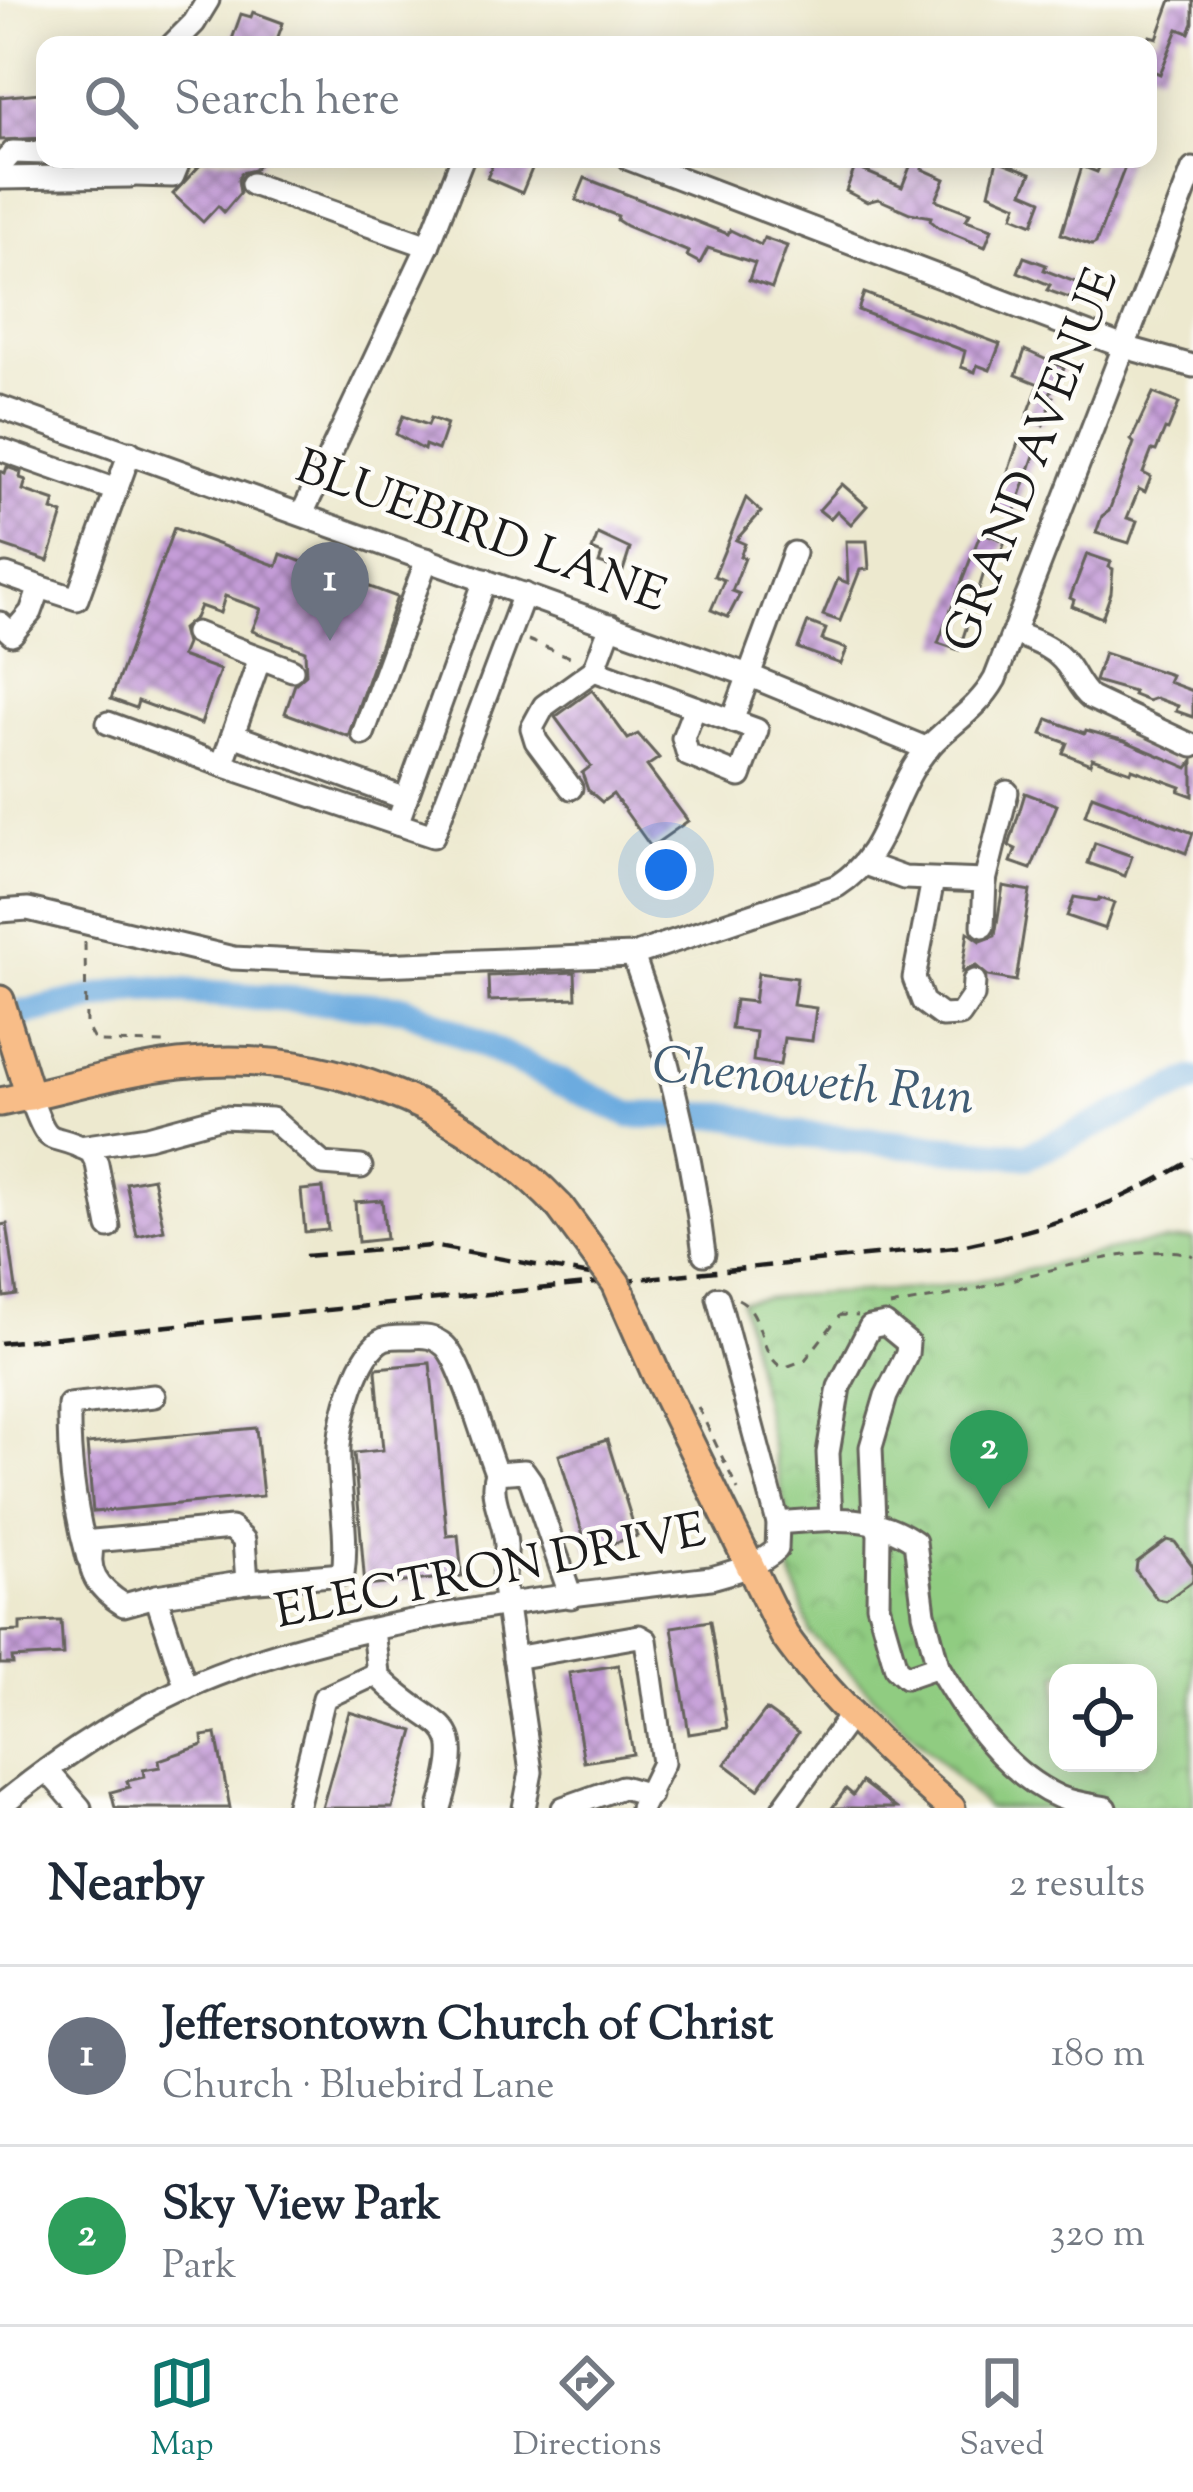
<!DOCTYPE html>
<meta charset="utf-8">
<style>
body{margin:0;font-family:"Sorts Mill Goudy",serif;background:#f2f2f3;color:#1f2937}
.controls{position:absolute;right:36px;bottom:36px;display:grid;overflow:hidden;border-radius:24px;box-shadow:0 6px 30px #0003}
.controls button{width:108px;height:108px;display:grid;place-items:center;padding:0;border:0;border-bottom:3px solid #e0e1e3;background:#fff;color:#1f2937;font:60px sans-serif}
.you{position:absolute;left:666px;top:870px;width:42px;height:42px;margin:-30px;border:9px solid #fff;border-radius:50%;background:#1a73e8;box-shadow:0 0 0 18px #1a73e833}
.badge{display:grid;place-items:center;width:78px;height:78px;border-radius:50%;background:#0f766e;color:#fff;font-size:39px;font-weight:700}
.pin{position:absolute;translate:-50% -99px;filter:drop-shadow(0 3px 6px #0008)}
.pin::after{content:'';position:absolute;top:63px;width:42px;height:36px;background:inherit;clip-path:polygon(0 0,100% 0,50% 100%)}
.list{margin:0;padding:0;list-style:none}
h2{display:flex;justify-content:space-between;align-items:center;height:156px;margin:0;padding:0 48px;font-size:51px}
h2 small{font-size:39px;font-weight:400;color:#747a83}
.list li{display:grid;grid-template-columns:78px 1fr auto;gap:36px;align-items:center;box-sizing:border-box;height:180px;padding:0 48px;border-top:3px solid #e0e1e3}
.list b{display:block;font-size:45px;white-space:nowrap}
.list p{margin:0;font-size:39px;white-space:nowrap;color:#747a83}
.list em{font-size:39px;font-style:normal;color:#747a83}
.icon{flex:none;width:66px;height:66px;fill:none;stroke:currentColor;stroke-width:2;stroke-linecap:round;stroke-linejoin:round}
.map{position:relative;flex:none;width:1193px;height:1808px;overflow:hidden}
.search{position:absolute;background:#fff;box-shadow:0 6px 30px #0003;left:36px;right:36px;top:36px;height:132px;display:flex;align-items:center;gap:30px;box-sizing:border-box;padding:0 42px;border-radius:24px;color:#747a83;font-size:45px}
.sheet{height:516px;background:#fff}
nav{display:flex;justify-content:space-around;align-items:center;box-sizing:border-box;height:168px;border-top:3px solid #e0e1e3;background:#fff;font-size:33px;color:#747a83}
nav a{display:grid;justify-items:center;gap:6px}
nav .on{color:#0f766e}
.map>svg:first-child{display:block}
</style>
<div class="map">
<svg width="1193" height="1808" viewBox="0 0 1193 1808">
<defs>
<pattern id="park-crowns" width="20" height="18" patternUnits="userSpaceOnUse" patternTransform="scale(3)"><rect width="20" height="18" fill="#90cc81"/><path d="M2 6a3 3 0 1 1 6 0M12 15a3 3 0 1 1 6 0" fill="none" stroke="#7caf6f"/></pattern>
<pattern id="building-cross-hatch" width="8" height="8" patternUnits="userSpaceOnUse" patternTransform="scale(3)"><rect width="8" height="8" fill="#c59dd8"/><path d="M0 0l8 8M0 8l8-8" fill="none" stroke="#9f7fae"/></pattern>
</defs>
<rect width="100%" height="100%" fill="#fdfcf7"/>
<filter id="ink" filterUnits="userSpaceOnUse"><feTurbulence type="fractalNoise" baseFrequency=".00833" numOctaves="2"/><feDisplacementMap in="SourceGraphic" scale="24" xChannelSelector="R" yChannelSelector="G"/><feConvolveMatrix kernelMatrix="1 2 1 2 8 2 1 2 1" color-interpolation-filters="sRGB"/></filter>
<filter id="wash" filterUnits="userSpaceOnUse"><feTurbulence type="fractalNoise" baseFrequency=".004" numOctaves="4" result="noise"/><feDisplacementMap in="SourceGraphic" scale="48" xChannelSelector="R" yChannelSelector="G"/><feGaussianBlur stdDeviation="2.7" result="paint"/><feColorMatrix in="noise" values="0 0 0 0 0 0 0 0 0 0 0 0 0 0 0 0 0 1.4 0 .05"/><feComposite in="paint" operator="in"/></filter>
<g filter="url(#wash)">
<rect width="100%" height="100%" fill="#ede9cf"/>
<path fill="url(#park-crowns)" stroke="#56744e" stroke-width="3" fill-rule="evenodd" d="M1193,1239V1808H987L811,1634L791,1572L792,1539L741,1301C815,1290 891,1295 964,1283C1041,1271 1115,1242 1193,1239ZM1058,1673H1148V1763H1058Z"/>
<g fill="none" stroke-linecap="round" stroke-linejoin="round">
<path stroke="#6cabdf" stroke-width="27" d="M0,1018L139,988L405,1008L630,1115L732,1116L785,1133L1027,1156L1193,1080"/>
</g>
<g id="blocks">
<g fill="url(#building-cross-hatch)">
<path d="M1171,0H1193V23L1189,33L1178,29L1160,74L1148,69V42L1150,36L1157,38Z"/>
<path d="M253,12L283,23L275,45H230L241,14L251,17Z"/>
<path d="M39,93L45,96V138L0,140V97Z"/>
<path d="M206,159H264L254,170L241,173L238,180L240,193L224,212L218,206L203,222L173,194Z"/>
<path d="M495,159H536L522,193L487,178Z"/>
<path d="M913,159H926L922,169L945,179L936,200L970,213L966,220L992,229L985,247L939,228L930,220L931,217L910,213L878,199L867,202L846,191L855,167L902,187Z"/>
<path d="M1103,159H1128L1096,243L1092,245L1061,234L1082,166L1097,172Z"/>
<path d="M997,160L1031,173L1023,192L1042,200L1033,224L1013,216L1017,205L989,193Z"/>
<path d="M585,178L728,234L730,230L761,245L764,238L787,246L772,288L749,280L755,263L708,248L700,263L687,256L689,252L626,226L617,220L618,216L576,200Z"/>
<path d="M1024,257L1046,265L1044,270L1078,283L1072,299L1047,290L1050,285L1018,272Z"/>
<path d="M864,293L1000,344L990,370L977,365L975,372L961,367L965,351L858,310Z"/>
<path d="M1025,350L1064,368L1049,395L1053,397L1043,425L1026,419L1039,384L1016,375Z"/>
<path d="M1153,393L1179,403L1168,430L1165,429L1156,451L1152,450L1143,473L1151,477L1145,492L1139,489L1127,518L1137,521L1129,543L1096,533L1102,516L1109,511L1134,443L1131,440Z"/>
<path d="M403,416L428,425L431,418L447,424L438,450L425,445L424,450L396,434Z"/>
<path d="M1019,440L1037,447L1013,516L995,509Z"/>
<path d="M7,467L21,472L20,478L26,480L23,490L55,501L52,510L63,514L48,561L0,545V471L5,473Z"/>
<path d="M842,484L867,506L851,524L837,511L830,519L819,510Z"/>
<path d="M746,498L761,512L736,540L745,544L740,556L745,558L732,591L740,594L728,617L711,610L724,580L714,576Z"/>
<path d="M174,528L277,566L281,554L397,597L348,736L285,713L295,684L306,674L305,651L252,631L261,609L225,596L220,613L200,606L195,618L182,629L186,644L181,656L220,670L201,724L138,701L136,708L111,699Z"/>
<path d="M981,532L1005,541L998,560L989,556L978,592L974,590L965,614L970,616L959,650L938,643Z"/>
<path d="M598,534L630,549L623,571L599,563L602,554L592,550Z"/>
<path d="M846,541H867L869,569L860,570L840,621L823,615L838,579L848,583Z"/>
<path d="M1087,554L1111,562L1109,567L1113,569L1111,593L1102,618L1072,606L1074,600L1070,598Z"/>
<path d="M808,622L826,629L822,640L847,649L841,664L798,648Z"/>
<path d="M1104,653L1171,675L1168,682L1193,691V717L1176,711L1178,706L1156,698L1148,701L1133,695L1134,692L1095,681Z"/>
<path d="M592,690L628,739L638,734L659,758L647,766L688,821L651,847L613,794L602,802L588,790L582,773L591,766L555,717Z"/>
<path d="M1048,719L1085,733L1086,730L1125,741L1188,768L1193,761V796L1179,791L1181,787L1132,769L1131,772L1092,758L1090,764L1063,753L1067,743L1042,734Z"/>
<path d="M1025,793L1057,805L1031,869L1011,862L1016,849L1009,846Z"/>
<path d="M1092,795L1193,833L1186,853L1085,815Z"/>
<path d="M1095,843L1132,856L1125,876L1088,863Z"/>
<path d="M1003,886L1030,891L1016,981L988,976L976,966L962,972L968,932L981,941L995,936Z"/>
<path d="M1074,897L1098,901L1099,898L1114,903L1105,929L1067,916Z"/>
<path d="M575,972L576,998L489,1001L488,976Z"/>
<path d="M758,973L797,978L793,1005L816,1008L812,1041L784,1038L780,1065L753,1061L756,1032L731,1029L735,1000L754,1002Z"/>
<path d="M153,1178L164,1230L137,1236L126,1183Z"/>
<path d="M323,1188L328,1230L305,1232L301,1190Z"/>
<path d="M382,1200L386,1239L358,1242L355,1202Z"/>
<path d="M7,1224L17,1295L4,1297L0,1225Z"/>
<path d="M430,1363L447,1536L458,1535L462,1576L365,1586L354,1453L383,1450L376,1371L377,1368Z"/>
<path d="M256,1428L263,1496L93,1512L87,1444Z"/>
<path d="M607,1440L637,1536L588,1551L559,1455Z"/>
<path d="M1167,1540L1175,1542L1193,1566V1581L1166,1601L1157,1599L1136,1571L1137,1562Z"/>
<path d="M57,1621H61L63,1655L12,1658L13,1664H0V1632L20,1631V1623Z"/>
<path d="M710,1621L727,1728L689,1734L672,1627Z"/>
<path d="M618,1665L633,1754L584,1762L569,1673Z"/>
<path d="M766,1710L798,1733L758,1789L725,1764Z"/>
<path d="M349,1712L414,1731L392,1808H322Z"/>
<path d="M216,1734L230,1808H115L111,1792L129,1787L127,1781L144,1777L143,1770L160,1767L159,1760L203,1745L202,1736Z"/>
<path d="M862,1782L896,1808H832L846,1789L853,1795Z"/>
</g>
</g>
</g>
<g filter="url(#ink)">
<use href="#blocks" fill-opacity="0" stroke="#65645b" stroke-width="3"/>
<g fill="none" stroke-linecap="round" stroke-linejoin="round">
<defs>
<g id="minor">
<path d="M172,45L194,23L208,0"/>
<path d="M629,159L1124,347L1193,366"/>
<path d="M134,175L173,176L180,159"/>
<path d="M1,177L3,163L13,152L45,153"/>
<path d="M0,178L130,176L142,171L148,159"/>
<path d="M252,184L428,246"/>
<path d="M0,407L748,675L928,749"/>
<path d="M0,449L116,490"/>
<path d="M302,514L428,246L462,159"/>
<path d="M485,580L397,824L433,836L524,594"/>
<path d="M40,587L77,599L130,452"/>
<path d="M0,623L12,634L31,612L40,587L6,575"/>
<path d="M196,633L292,670"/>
<path d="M1014,633C1034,641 1054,647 1067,665C1076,677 1079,688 1091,698L1193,746"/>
<path d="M260,658L222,765L397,824"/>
<path d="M594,670L757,730L740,776L688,755L683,738L695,707"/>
<path d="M732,721L794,553"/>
<path d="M108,723L222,765"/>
<path d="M363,734L427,559"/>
<path d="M233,735L406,799"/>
<path d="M571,788L536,741L532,728L544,706L594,670L611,625"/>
<path d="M865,864L904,878L985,881L983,926"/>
<path d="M933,880L914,978L923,1002L942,1016L960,1015L973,996L974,981"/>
<path d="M985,881L1007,792"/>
<path d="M0,911L28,909L233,958L381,965L633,955L837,886C888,853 886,807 918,761C940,728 974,716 995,679L1193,169"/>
<path d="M633,955C669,1053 691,1150 704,1254"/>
<path d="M30,1096C51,1155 47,1128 91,1152L97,1164L109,1227"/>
<path d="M80,1147L148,1137L221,1117L272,1119L323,1164L361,1167"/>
<path d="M831,1519L828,1453L839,1387L870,1327L885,1324L908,1343L907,1354L886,1396L871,1447L874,1521L879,1533L878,1605L896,1668L906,1677L938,1666C967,1717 1004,1772 1059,1797C1073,1803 1091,1805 1106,1808"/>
<path d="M778,1523C826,1519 874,1512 915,1542L924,1613L938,1666"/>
<path d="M88,1558C74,1507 68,1458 69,1405L154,1396"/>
<path d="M247,1582L343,1574C349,1531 337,1489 339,1446C341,1418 358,1351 384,1339C392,1336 402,1337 411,1337C424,1336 434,1336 445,1346C462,1362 485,1446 496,1473"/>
<path d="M156,1596L247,1582L244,1540L231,1528L94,1541C84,1571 98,1589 124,1605L156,1596L186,1688"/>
<path d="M373,1630L378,1673L382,1680C440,1737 469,1711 440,1808"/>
<path d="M514,1658L639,1636L646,1640L663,1763L641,1808"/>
<path d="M47,1770L80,1808"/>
<path d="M0,1806C60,1757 129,1711 201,1681C351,1619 550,1597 711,1578C735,1571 759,1566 777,1549L778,1523L718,1298"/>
<path d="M297,1808L324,1698L378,1673"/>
<path d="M524,1808L531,1772L504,1586C503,1572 507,1559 506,1545C505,1520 488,1497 496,1473L524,1471L531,1481L571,1597"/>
<path d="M563,1808L622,1787L650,1795"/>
<path d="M783,1808L853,1712"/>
</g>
<g id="major">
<path d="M0,1000L30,1096"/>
<path d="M0,1102C60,1090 119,1071 179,1064C322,1047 462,1104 560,1207"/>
<path d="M657,1376L784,1635C825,1694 896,1761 951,1808"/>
</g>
</defs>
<use href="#minor" stroke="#65645b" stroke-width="27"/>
<use href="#major" stroke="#65645b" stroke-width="33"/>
<g stroke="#65645b" stroke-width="3" stroke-dasharray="9 9" stroke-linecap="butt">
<path d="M528,640L575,659"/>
<path d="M85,942L86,1025L95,1042L168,1043"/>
<path d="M738,1299C766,1312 756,1353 783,1368L805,1360L840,1315L858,1316"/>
<path d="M890,1306C914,1301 939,1298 964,1292C1005,1282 1159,1237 1193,1256"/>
<path d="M698,1407L738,1490"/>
</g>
<use href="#minor" stroke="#fff" stroke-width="21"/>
<use href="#major" stroke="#f8bd88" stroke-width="27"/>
<g stroke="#1c1c1c" stroke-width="4.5" stroke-dasharray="18 9" stroke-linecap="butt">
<path d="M305,1256L432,1246L590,1275"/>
<path d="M0,1343L955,1247C1041,1231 1118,1206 1193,1159"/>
</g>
<defs>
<path id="major-bridge" d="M560,1207L616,1283L657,1376"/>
</defs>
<use href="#major-bridge" stroke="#65645b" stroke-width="33" stroke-linecap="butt"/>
<use href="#major-bridge" stroke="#f8bd88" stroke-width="27"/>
</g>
</g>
<g text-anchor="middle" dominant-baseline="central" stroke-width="9" stroke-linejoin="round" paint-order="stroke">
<g font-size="48" fill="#1c1c1c" stroke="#fdfcf7">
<text transform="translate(1034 461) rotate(-69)">GRAND AVENUE</text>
<text transform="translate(480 534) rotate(20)">BLUEBIRD LANE</text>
<text transform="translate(491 1574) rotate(-11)">ELECTRON DRIVE</text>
</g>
<g font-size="51" font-style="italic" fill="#405c74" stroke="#fdfcf7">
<text transform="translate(813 1084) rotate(6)">Chenoweth Run</text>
</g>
</g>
</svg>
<div class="controls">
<button><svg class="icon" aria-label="locate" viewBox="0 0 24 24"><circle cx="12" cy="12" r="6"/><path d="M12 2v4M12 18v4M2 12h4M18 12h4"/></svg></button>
</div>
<div class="you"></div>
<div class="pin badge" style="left:330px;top:641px;background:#6b7280">1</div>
<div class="pin badge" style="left:989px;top:1509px;background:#2e9e5b">2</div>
<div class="search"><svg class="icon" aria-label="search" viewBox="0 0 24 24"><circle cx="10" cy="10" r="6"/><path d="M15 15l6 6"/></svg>Search here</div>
</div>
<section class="sheet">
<h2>Nearby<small>2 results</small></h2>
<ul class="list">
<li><span class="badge" style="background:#6b7280">1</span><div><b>Jeffersontown Church of Christ</b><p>Church · Bluebird Lane</p></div><em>180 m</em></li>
<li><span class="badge" style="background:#2e9e5b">2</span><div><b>Sky View Park</b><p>Park</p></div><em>320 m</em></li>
</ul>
</section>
<nav>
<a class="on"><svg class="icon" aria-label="map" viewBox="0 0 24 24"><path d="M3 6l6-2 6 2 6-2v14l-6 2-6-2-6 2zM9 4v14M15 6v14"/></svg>Map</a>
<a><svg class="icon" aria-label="directions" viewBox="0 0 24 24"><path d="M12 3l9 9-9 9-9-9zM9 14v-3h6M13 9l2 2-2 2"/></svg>Directions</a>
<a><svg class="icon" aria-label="saved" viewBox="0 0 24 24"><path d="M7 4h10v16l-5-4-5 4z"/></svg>Saved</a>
</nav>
